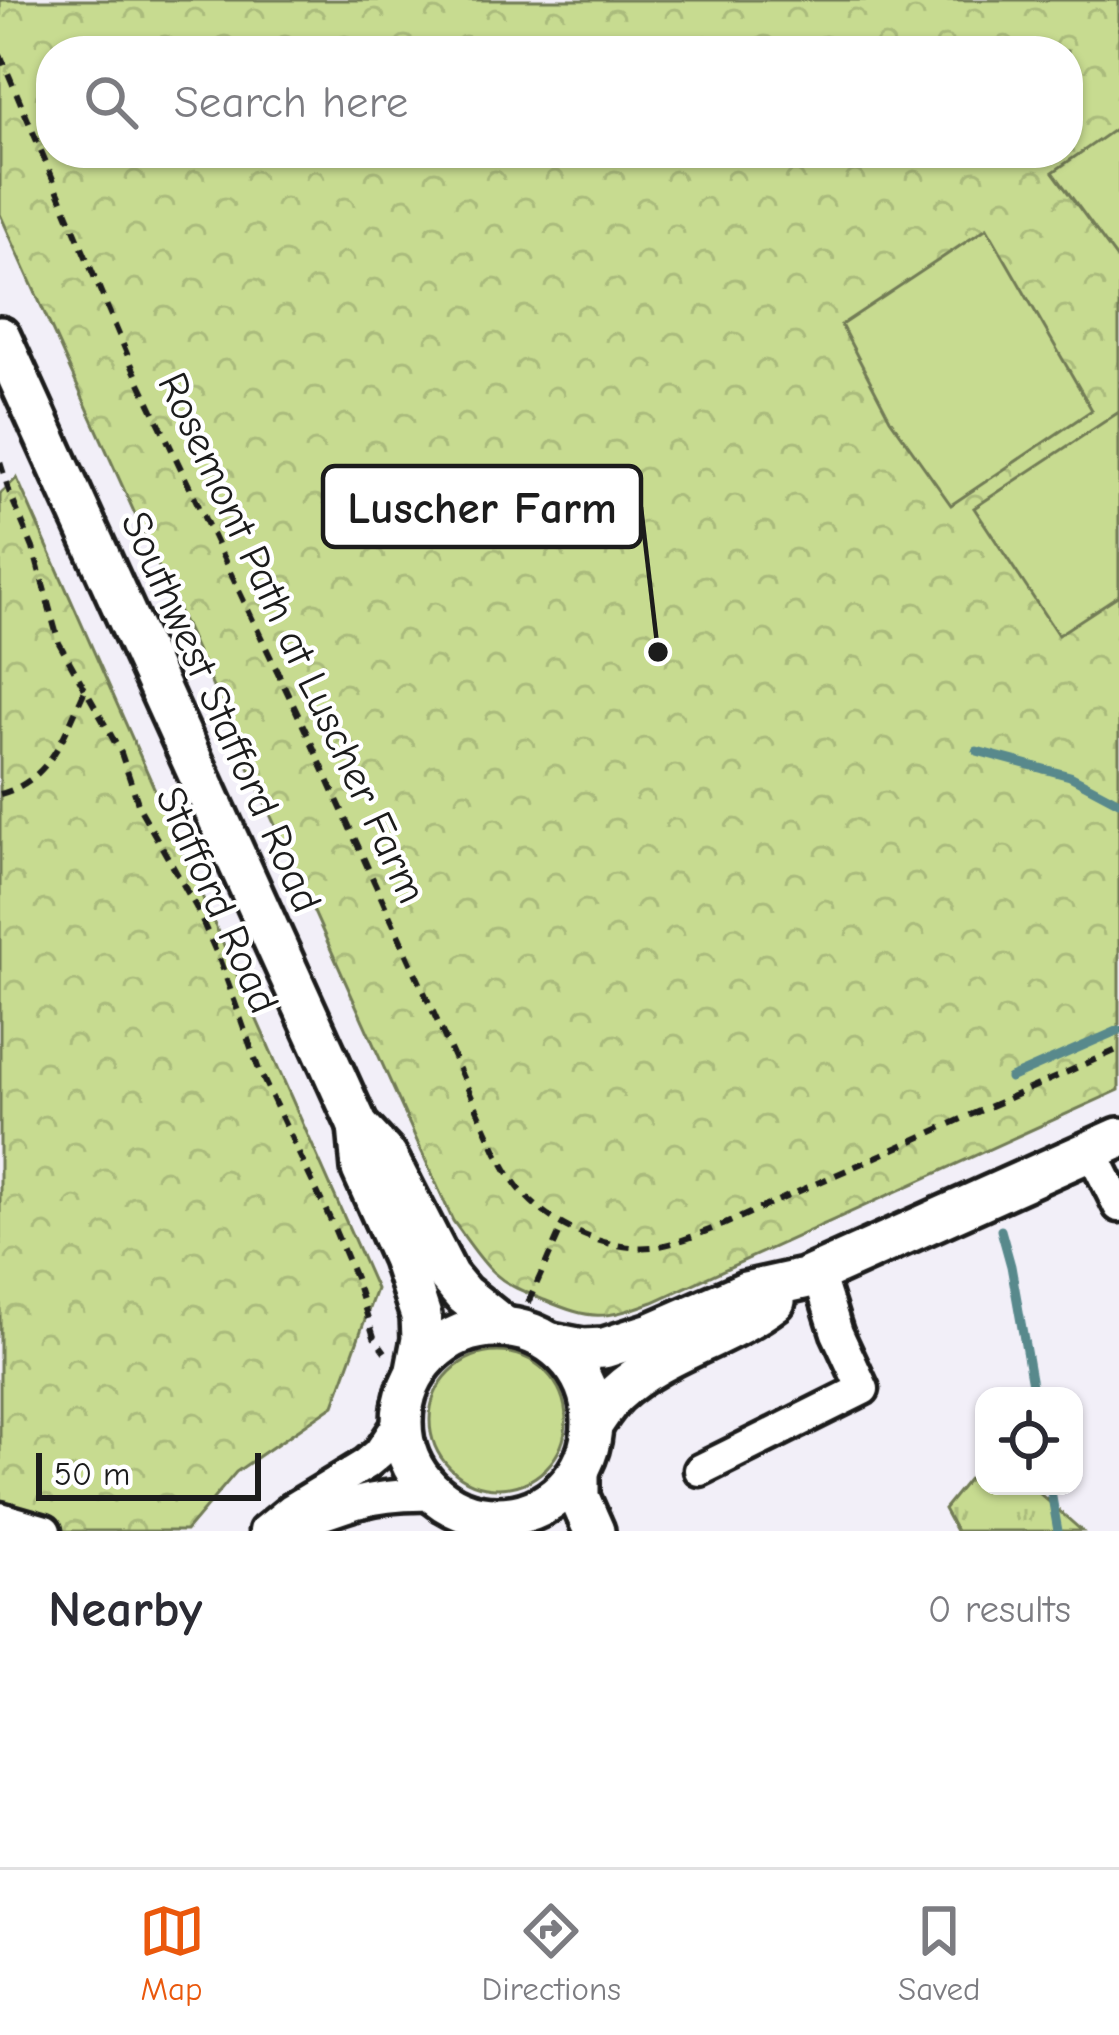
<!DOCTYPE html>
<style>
body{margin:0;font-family:"Comic Neue",sans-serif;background:#f2f2f3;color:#2b2b33}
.controls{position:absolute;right:36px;bottom:36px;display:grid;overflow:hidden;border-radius:24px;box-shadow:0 3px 9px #0004}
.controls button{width:108px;height:108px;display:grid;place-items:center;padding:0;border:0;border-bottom:3px solid #e1e1e2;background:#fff;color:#2b2b33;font:60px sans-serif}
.scale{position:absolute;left:36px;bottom:30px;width:225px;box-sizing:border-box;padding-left:12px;border:6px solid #1c1c1c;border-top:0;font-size:33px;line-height:42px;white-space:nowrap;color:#1c1c1c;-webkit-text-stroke:9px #fff;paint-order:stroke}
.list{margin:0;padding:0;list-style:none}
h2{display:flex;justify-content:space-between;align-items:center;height:156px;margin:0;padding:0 48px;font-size:51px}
h2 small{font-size:39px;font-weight:400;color:#7c7c81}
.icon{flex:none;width:66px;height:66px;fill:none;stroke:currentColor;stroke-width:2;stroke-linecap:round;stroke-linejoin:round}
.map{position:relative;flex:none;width:1119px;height:1531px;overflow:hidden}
.search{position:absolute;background:#fff;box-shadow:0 3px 9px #0004;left:36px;right:36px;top:36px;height:132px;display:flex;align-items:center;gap:30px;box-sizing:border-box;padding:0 42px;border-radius:48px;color:#7c7c81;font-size:45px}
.sheet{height:336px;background:#fff}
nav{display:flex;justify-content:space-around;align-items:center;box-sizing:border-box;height:168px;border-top:3px solid #e1e1e2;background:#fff;font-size:33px;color:#7c7c81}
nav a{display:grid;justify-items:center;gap:6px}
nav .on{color:#ea580c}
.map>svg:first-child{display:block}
</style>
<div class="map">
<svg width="1119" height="1531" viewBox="0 0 1119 1531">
<defs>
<pattern id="grass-tufts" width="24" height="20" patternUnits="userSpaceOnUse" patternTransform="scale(3)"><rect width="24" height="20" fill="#c7db90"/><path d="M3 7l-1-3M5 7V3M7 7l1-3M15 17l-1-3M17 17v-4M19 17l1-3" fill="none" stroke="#aabb7c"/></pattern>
<pattern id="forest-crowns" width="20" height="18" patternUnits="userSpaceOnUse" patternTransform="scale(3)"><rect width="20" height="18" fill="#c7db90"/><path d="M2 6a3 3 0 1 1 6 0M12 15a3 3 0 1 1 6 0" fill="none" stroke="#aabb7c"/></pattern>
</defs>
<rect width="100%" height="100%" fill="#f2eff8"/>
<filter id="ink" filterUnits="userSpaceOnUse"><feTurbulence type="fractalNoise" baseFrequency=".00833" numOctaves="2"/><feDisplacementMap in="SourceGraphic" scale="24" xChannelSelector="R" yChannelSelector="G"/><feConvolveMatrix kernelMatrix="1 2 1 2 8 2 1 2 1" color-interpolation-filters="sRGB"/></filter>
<g filter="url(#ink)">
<path fill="url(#grass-tufts)" stroke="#727c56" stroke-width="3" d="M984,1460V1486H1031L1082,1531H956L944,1509Z"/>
<g fill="url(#forest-crowns)" stroke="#727c56" stroke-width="3" fill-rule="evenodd">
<path d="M0,0H1119V1090L653,1302C603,1320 592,1320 544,1300C526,1292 509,1287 494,1273C479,1259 466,1238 453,1221L0,214ZM51,51H1068V153H51Z"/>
<path d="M17,478L376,1289L334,1405L236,1472L186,1531H0V494Z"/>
</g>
<g fill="#c7db90" stroke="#727c56" stroke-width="3">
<path d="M1119,126V262L1053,172Z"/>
<path d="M987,228L1092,410L951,505L890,419L841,325Z"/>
<path d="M1119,412V595L1058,635L974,508Z"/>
<circle cx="498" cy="1420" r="68"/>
</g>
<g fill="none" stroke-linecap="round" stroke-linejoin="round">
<g stroke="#58898c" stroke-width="9">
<path d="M977,751L1070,776L1119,802"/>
<path d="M1010,1078L1119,1030"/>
<path d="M1001,1230L1011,1266L1034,1396"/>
<path d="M1050,1486L1058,1531"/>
</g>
<defs>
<g id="minor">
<path d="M1091,1150L1119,1206"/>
<path d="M700,1470L863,1389L837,1333L818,1273"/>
<path d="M0,1518L45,1531"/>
<path d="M280,1527C307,1522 329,1511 356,1503C381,1496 408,1494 435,1495"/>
<path d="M265,1531L292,1509L366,1464L379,1453L401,1420"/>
</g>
<g id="major">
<path d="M0,337L358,1126L387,1157L448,1276L463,1294L503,1326"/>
<path d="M358,1126L362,1169L402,1258L421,1316L422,1339L416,1370"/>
<circle cx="497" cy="1422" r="95"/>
<path d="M552,1343L583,1349L604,1348L651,1333L745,1292L804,1279L1119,1138"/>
<path d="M593,1424C600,1414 607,1403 616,1394C661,1352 727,1338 775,1301"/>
<path d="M579,1471V1497L594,1531"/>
</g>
</defs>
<use href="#minor" stroke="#1c1c1c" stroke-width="39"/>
<use href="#major" stroke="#1c1c1c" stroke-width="48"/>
<g stroke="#1c1c1c" stroke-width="6" stroke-dasharray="12 9" stroke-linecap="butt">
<path d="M0,54L133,368L310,740L497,1153C505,1167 512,1181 523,1193C554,1228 612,1254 660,1246C681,1242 703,1232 723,1225L1119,1049"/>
<path d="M0,462L10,494L33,548L59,643L121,753L140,809L196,907L220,961L259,1070L331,1221L355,1278L374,1337L385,1352"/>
<path d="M0,794C52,780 64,734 85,690"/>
<path d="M528,1303L563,1225"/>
</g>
<use href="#minor" stroke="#fff" stroke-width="30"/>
<use href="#major" stroke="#fff" stroke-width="39"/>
</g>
</g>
<g text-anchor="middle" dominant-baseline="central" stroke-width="9" stroke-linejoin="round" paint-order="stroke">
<g font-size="42" fill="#1c1c1c" stroke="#fff">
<text transform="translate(292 638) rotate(65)">Rosemont Path at Luscher Farm</text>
<text transform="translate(221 712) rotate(66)">Southwest Stafford Road</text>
<text transform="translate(217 900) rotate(66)">Stafford Road</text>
</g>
</g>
<path fill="none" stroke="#1c1c1c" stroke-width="4.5" d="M658 652L641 507"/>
<circle fill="#1c1c1c" stroke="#fff" stroke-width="4.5" cx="658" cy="652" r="12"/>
<rect fill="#fff" stroke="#1c1c1c" stroke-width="4.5" x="323" y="466" width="318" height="81" rx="12"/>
<g font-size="45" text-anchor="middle" font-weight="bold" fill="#1c1c1c">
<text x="482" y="523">Luscher Farm</text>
</g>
</svg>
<div class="controls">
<button><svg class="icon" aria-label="locate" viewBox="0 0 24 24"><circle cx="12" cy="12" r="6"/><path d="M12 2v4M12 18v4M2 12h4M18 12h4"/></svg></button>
</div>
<div class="scale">50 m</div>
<div class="search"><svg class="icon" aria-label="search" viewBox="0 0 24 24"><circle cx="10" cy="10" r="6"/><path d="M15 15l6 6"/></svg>Search here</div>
</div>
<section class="sheet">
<h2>Nearby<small>0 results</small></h2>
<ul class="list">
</ul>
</section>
<nav>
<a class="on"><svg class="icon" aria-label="map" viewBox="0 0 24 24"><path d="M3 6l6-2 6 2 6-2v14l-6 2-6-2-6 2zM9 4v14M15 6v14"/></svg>Map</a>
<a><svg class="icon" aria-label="directions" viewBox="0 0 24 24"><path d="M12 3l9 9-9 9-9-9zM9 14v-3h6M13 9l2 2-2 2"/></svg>Directions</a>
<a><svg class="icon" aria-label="saved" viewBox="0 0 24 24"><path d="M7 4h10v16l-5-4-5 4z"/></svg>Saved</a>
</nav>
